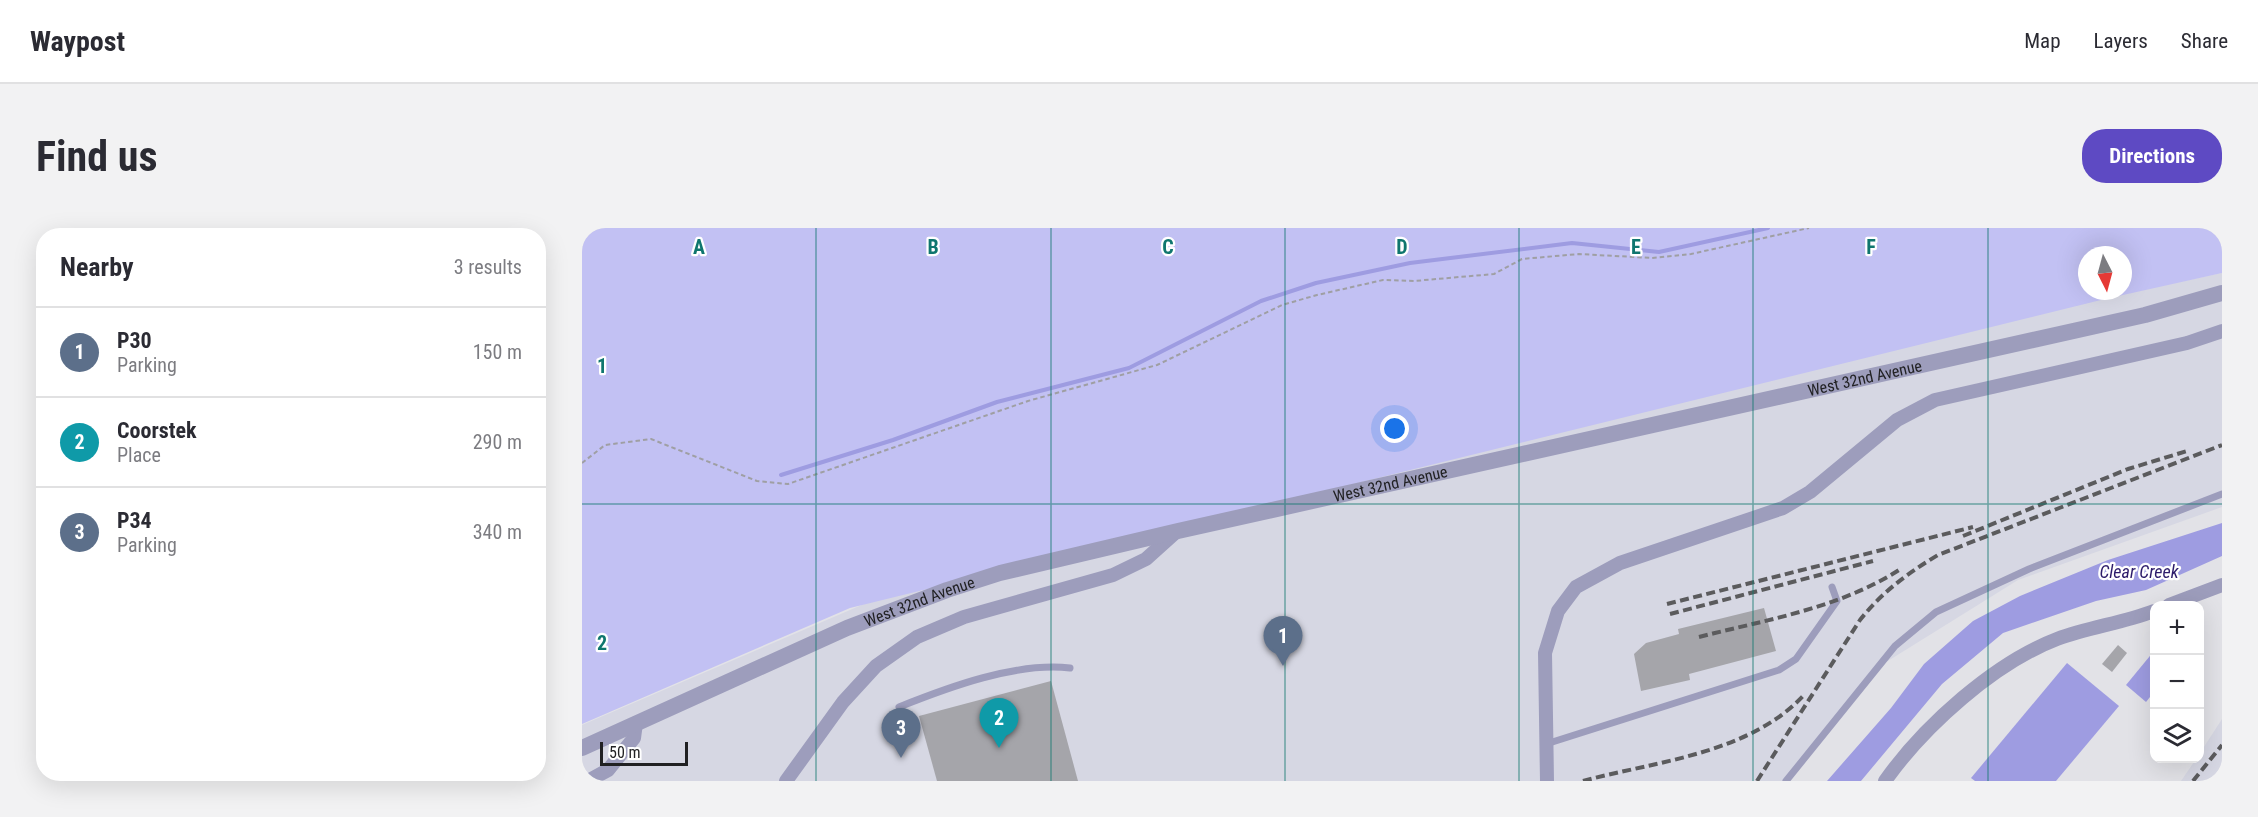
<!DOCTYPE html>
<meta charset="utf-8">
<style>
body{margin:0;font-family:"Roboto Condensed",sans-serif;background:#f2f2f3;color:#2b2b33}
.controls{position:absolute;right:18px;bottom:18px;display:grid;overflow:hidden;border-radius:12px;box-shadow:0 6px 24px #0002}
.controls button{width:54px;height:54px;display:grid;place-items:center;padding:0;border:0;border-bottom:2px solid #e1e1e2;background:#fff;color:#2b2b33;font:30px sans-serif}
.compass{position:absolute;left:1496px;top:18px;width:54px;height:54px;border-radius:50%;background:#fff;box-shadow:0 6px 24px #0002;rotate:174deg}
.scale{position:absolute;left:18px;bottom:15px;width:88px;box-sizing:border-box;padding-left:6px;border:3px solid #212123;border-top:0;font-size:16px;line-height:21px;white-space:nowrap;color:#212123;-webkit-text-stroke:4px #fff;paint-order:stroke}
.you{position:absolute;left:813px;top:201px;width:21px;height:21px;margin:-15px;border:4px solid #fff;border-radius:50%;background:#1a73e8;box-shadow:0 0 0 9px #1a73e833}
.badge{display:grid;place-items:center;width:39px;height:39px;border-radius:50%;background:#5e4ac3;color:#fff;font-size:20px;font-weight:700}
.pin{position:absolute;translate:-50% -50px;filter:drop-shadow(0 2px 3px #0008)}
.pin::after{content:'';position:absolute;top:32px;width:21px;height:18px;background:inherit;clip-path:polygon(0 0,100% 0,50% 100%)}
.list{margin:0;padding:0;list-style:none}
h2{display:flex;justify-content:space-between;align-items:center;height:78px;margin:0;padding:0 24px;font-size:26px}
h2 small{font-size:20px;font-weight:400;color:#7c7c81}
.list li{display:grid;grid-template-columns:39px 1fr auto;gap:18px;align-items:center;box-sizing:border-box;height:90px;padding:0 24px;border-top:2px solid #e1e1e2}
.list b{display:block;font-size:22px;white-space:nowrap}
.list p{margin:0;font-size:20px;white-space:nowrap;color:#7c7c81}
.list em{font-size:20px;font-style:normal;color:#7c7c81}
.icon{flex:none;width:33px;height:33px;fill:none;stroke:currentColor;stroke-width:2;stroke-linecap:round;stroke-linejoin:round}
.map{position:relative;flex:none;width:1640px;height:553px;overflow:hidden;border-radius:24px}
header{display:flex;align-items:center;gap:36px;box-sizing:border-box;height:84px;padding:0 30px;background:#fff;border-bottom:2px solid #e1e1e2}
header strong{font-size:28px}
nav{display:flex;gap:33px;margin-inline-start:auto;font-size:21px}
.intro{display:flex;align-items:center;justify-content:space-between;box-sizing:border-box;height:144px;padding:0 36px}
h1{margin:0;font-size:42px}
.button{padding:15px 27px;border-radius:24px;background:#5e4ac3;color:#fff;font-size:21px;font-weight:700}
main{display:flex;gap:36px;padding:0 36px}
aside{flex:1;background:#fff;border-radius:24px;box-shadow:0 6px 24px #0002}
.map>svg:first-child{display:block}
</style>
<header>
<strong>Waypost</strong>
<nav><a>Map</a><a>Layers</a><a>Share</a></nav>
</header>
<div class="intro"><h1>Find us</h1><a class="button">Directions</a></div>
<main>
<aside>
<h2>Nearby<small>3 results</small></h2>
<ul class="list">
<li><span class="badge" style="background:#5c6f8a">1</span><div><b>P30</b><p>Parking</p></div><em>150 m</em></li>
<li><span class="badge" style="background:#0f9aa8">2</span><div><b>Coorstek</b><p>Place</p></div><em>290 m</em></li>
<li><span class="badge" style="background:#5c6f8a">3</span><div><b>P34</b><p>Parking</p></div><em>340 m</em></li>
</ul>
</aside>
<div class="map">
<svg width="1640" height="553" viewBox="0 0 1640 553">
<rect width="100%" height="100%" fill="#e2e2e7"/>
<g fill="#d6d7e3">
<path d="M1640,45V279L1436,352L1293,441L1201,553H0V497L480,291Z"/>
<path d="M1640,491V553H1599L1614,531L1618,530V525Z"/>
</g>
<path fill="#c2c1f3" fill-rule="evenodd" d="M0,0H1640V45L1523,71L268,380L0,496ZM1505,27H1541V63H1505Z"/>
<g fill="#9e9ce1">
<path d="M1640,295V328L1564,362L1514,373L1421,405L1360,456L1279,553H1245L1309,480L1342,436L1391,393L1438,368L1526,332Z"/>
<path d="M1572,423V464L1564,474L1544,457Z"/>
<path d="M1485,435L1537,478L1474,553H1393L1389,550Z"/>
</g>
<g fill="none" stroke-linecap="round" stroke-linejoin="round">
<path stroke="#9e9ce1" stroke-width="4" d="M199,247L311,212L415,174L547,140L679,73L734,55L828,35L990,15L1077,24L1186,0"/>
</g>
<g fill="#a5a5aa">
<path d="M1182,380L1194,423L1107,446L1108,452L1059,463L1052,426L1064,415L1097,406L1096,401Z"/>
<path d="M1536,417L1545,425L1530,444L1520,436Z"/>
<path d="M469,453L496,553H355L337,488Z"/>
</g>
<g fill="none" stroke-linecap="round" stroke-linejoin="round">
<path stroke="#9f9fa3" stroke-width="2" stroke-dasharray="4.5 3" stroke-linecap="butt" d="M0,235L23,217L69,211L175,253L206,256L446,173L575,137L700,77L735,67L801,52L832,53L912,46L940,31L997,26L1070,30L1109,26L1227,0"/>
<g stroke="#9d9dbc" stroke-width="7">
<path d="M317,479C367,459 434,434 488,440"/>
<path d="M964,516L1197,442L1214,431L1255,373L1250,359"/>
<path d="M1204,553L1313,418L1354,384L1447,341L1640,266"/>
</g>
<g stroke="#9d9dbc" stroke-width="14">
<path d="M1587,377L1640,357"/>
<path d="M6,553L26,542L52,510L54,495"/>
<path d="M204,553L261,474L294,438L335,409L382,389L531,347L564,331L594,304"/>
<path d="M965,553L963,425L976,383L994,359L1038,335L1201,280L1228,264L1315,192L1353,172L1605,115L1640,103"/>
<path d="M1303,553C1342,498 1412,435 1475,411C1507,399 1541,395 1572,383"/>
</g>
<path stroke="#9d9dbc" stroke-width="16" id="s1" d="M0,520L265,400L365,362L418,345L596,303L1563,87L1640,65"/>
<g stroke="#5b5b5d" stroke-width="4" stroke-dasharray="9 4.5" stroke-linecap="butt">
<path d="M1381,308L1546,241L1605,223"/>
<path d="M1085,376L1391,299"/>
<path d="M1088,386L1291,333"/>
<path d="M1117,409C1187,391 1259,380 1320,340"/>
<path d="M1001,553C1075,533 1168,526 1223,466"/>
<path d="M1175,553L1278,392C1300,364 1326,345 1356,327L1640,217"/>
<path d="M1611,553L1640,517"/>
</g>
</g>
<path fill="none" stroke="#0f766e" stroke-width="1.5" stroke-opacity="0.55" d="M234,0V553M469,0V553M703,0V553M937,0V553M1171,0V553M1406,0V553M0,276H1640"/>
<g text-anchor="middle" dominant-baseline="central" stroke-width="4.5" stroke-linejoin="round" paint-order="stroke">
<g font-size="16" fill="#212123" stroke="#fff">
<text stroke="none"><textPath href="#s1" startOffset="1340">West 32nd Avenue</textPath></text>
<text stroke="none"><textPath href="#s1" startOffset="854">West 32nd Avenue</textPath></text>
<text stroke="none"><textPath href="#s1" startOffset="368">West 32nd Avenue</textPath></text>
</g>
<g font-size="18" font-style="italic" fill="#2c1b6a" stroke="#fff">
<text x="1557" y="343">Clear Creek</text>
</g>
</g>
<g font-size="20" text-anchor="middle" font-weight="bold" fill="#0f766e" stroke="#fff" stroke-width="4.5" stroke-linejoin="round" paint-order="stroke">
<text x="117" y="26">A</text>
<text x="351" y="26">B</text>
<text x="586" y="26">C</text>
<text x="820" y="26">D</text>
<text x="1054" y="26">E</text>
<text x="1289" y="26">F</text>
<text x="20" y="145">1</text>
<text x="20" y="422">2</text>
</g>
</svg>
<div class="controls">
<button>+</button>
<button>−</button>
<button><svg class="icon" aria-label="layers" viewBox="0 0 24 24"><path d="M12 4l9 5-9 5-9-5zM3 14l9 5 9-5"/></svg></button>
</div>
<svg class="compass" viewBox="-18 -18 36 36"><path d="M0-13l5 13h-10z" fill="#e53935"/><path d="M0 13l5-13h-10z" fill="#7c7c81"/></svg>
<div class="scale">50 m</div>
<div class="you"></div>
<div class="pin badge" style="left:701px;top:438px;background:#5c6f8a">1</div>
<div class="pin badge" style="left:417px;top:520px;background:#0f9aa8">2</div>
<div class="pin badge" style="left:319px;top:530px;background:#5c6f8a">3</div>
</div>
</main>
